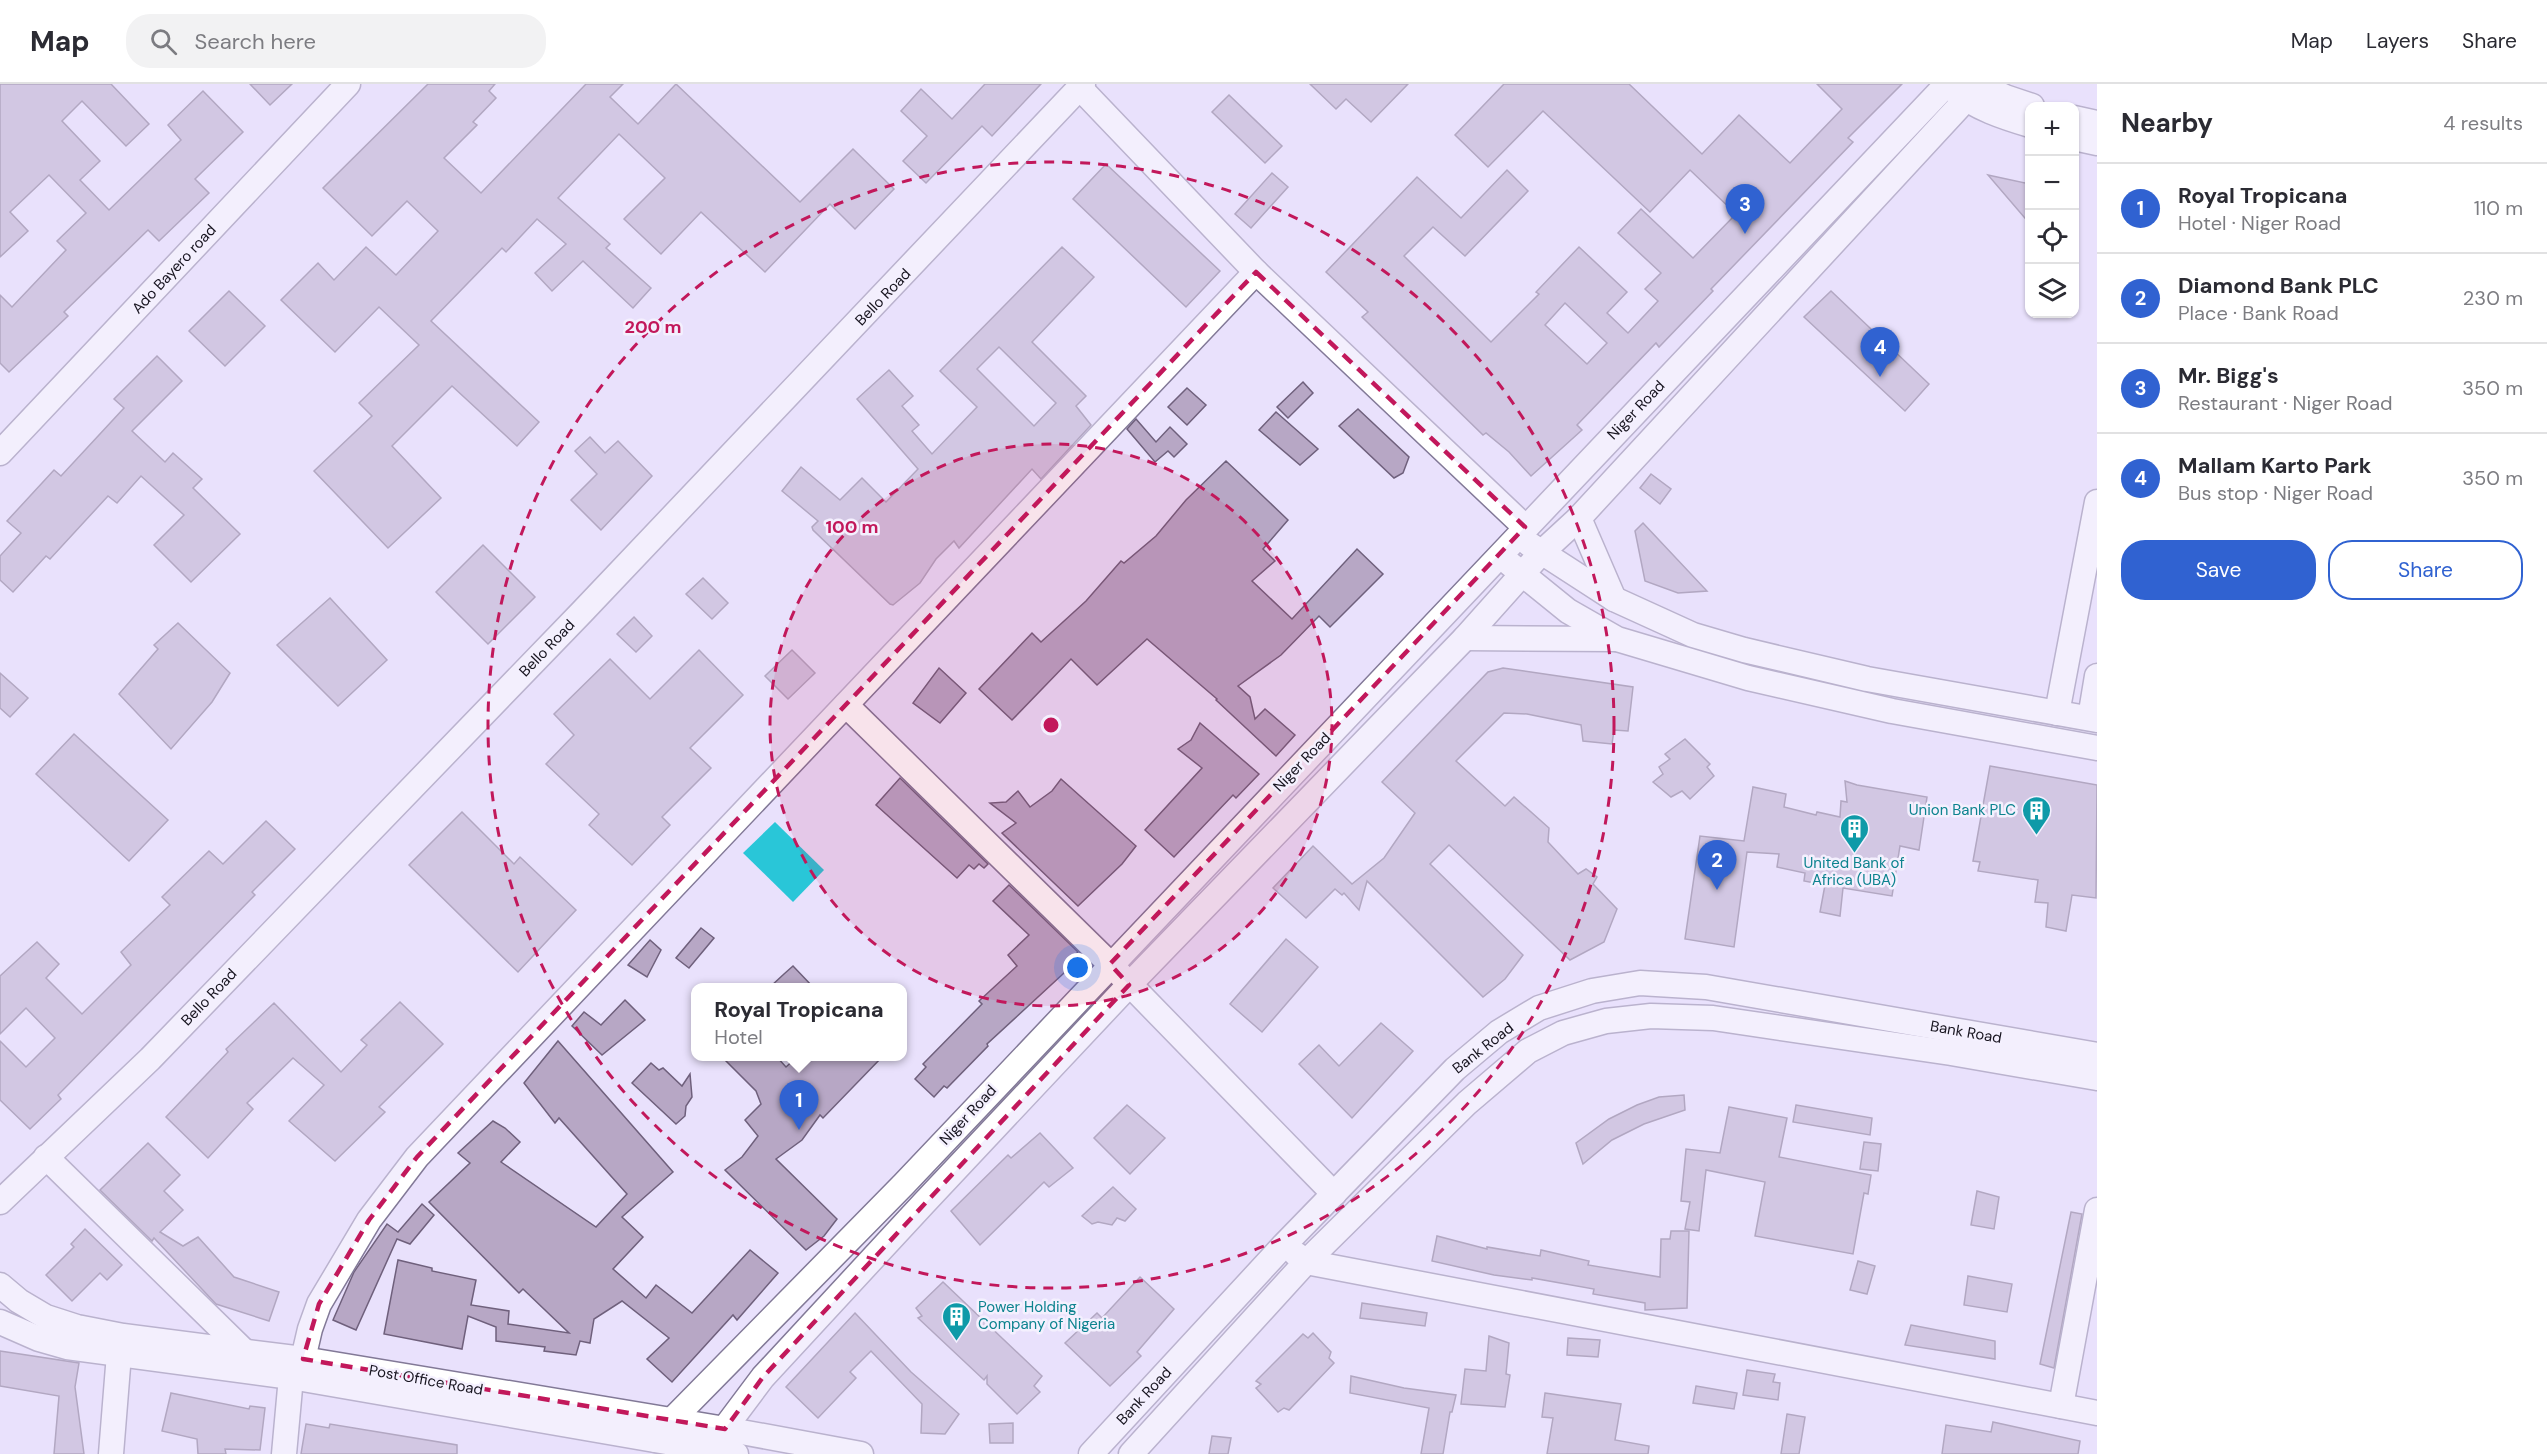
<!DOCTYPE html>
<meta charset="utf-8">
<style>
body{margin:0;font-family:"DM Sans",sans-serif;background:#f2f2f3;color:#2b2b33}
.controls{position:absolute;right:18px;top:18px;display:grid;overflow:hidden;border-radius:12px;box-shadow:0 2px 4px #0004}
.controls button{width:54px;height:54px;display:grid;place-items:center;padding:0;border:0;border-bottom:2px solid #e1e1e2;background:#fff;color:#2b2b33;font:30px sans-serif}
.you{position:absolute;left:1078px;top:884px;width:21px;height:21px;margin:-15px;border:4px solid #fff;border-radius:50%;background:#1a73e8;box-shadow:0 0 0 9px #1a73e833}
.badge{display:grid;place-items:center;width:39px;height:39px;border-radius:50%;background:#3062d1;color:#fff;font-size:20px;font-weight:700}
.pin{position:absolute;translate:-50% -50px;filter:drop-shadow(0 2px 3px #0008)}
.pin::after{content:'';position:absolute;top:32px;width:21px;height:18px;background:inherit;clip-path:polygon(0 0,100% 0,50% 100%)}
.popup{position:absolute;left:691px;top:899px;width:216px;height:78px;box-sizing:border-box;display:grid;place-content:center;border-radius:12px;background:#fff;filter:drop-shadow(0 2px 4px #0005);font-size:20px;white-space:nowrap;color:#7c7c81}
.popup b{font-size:22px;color:#2b2b33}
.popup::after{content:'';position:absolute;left:50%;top:100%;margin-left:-12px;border:12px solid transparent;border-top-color:#fff}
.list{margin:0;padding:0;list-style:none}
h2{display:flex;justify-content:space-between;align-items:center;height:78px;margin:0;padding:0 24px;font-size:26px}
h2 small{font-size:20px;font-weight:400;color:#7c7c81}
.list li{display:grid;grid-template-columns:39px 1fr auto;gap:18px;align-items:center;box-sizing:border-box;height:90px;padding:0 24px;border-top:2px solid #e1e1e2}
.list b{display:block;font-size:22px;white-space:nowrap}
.list p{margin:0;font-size:20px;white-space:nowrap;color:#7c7c81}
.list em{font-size:20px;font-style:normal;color:#7c7c81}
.actions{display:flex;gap:12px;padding:18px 24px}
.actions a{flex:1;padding:14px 0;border:2px solid #3062d1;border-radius:24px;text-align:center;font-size:21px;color:#3062d1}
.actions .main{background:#3062d1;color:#fff}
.icon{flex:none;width:33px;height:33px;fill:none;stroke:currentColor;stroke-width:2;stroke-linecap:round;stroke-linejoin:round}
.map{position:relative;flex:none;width:2097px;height:1370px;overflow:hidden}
header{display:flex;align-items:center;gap:36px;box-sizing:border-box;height:84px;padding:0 30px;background:#fff;border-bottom:2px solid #e1e1e2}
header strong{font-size:28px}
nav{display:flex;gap:33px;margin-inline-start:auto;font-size:21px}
.search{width:420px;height:54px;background:#f2f2f3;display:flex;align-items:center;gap:15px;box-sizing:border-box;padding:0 21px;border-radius:24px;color:#7c7c81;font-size:22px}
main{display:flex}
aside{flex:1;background:#fff}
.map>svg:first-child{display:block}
</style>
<header>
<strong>Map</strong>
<div class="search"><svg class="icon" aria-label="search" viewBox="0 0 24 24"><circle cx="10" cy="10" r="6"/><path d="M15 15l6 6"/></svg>Search here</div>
<nav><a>Map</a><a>Layers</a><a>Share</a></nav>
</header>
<main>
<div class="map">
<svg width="2097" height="1370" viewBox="0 0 2097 1370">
<rect width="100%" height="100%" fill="#e9e1fc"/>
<path fill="#29c6d8" d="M775,738L824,786L793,818L743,769Z"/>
<g fill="#b7a7c5" stroke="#6f607c" stroke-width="1.5" fill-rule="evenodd">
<path d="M0,0H111L149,40L126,62L82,17L62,37L100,77L80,96L109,126L181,56L168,41L203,7L243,48L195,95L209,109L159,157L148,146L64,228L68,232L9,288L0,279V211L12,223L66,166L57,157L86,129L49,91L10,128L28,147L0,173Z"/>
<path d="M250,0H292L270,21Z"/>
<path d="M428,0H495L489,7L496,14L473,38L477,41L444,74L481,109L586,0H623L610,13L638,40L676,0L800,118L853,65L894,105L855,145L830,120L765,188L701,128L661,170L624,135L665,94L619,50L558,114L610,160L606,164L651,204L633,224L583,177L552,207L535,189L566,160L537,135L506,168L502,164L431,237L539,338L517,362L452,302L392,362L441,414L388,464L314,387L372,332L359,319L419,261L379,223L335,268L281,216L318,179L334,196L366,163L396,191L438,147L407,117L372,152L323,104Z"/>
<path d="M985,0H1041L992,52L982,42L926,99L903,77L927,52L901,27L921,5L952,35Z"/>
<path d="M1310,0H1408L1371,38L1346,15L1336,25Z"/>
<path d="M1504,0H1629L1702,70L1739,31L1790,79L1842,25L1817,0H1902L1848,54L1853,58L1711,205L1713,207L1659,263L1656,259L1577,341L1582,346L1531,392L1509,368L1486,349L1483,351L1362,233L1368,228L1326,188L1417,93L1461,134L1507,86L1528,107L1465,172L1433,143L1404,172L1491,258L1539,210L1536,208L1579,163L1627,208L1607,229L1628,249L1658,217L1645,205L1661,189L1618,149L1641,125L1693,174L1736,130L1690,86L1650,128L1543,27L1488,83L1455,51ZM1565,219L1607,259L1587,280L1545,241Z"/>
<path d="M1229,11L1282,62L1265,79L1212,28Z"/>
<path d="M1106,80L1220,187L1186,223L1073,115Z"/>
<path d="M1272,89L1288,103L1251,144L1235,130Z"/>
<path d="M1988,91L2030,100V140Z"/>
<path d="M1062,163L1094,193L1032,258L1086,312L1076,322L1091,341L1041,395L1032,385L959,464L954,457L936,475L920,499L893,521L890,520L813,446L812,443L818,437L782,407L801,383L840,416L862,394L886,418L918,385L857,315L889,286L913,312L902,322L919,341L912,347L932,370L977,323L940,287ZM999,263L1056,319L1034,342L977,285Z"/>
<path d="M229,207L265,242L225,282L189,247Z"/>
<path d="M1831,207L1929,300L1905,327L1804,233Z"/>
<path d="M157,272L182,297L132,347L165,378L173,369L202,395L193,404L240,450L191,498L154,461L184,431L141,392L117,419L108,412L50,475L46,472L13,508L0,496V472L21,449L7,437L54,386L61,392L124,324L114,315Z"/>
<path d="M1303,298L1313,309L1288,334L1277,323Z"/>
<path d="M1187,304L1206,321L1187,341L1168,323Z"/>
<path d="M1358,325L1409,373L1403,389L1394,394L1339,342Z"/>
<path d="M1276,328L1318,365L1300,381L1259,346Z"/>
<path d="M1136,335L1156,358L1170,343L1187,360L1174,373L1168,367L1155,378L1127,345Z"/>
<path d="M590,353L605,369L618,357L652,392L601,446L571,416L597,390L575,367Z"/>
<path d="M1226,377L1288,436L1263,465L1275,477L1252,497L1292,535L1357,465L1383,490L1330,543L1319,532L1281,571L1238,602L1250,613L1255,635L1265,625L1295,651L1276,672L1216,616L1217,615L1147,555L1097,601L1071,575L1012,636L979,605L1032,549L1041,558L1086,517L1121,477L1124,479L1156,452L1186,416Z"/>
<path d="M1651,390L1671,405L1660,420L1640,404Z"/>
<path d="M1643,439L1707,507L1678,509L1645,497L1635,447Z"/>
<path d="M483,461L535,513L488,560L436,508Z"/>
<path d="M703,494L728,519L712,535L686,510Z"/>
<path d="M330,514L387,576L338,622L277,561Z"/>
<path d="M634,533L652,552L636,568L617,550Z"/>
<path d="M178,539L230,589L212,618L171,665L119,610L158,565L154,561Z"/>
<path d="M699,566L743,611L690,664L711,684L662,733L670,741L632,781L589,741L599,730L546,680L574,651L554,630L610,575L650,615Z"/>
<path d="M792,566L815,589L788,615L765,592Z"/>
<path d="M939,584L966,609L940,639L913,619Z"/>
<path d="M1503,584L1633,603L1628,647L1614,646L1612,660L1583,657L1581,641L1527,630L1504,629L1456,677L1505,722L1514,713L1549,744L1548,758L1578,790L1586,785L1597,793L1593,800L1617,825L1604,858L1570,876L1449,761L1430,780L1523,871L1505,895L1483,913L1367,797L1359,826L1344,809L1342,811L1335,805L1306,834L1273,804L1313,762L1352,800L1384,774L1415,729L1382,698L1488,588Z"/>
<path d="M0,589L28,614L10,633L0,624Z"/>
<path d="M1200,639L1259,690L1236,714L1233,711L1174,773L1145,746L1202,684L1178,665L1191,656Z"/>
<path d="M74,650L168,736L129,777L36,690Z"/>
<path d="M1685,655L1710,680L1707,683L1714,692L1690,715L1682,707L1671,713L1653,698L1663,690L1659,683L1670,675L1665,670Z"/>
<path d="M1990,682L2097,701L2096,814L2072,811L2066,847L2046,843L2048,819L2035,818L2038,796L1978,787L1980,778L1973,777Z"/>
<path d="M900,694L988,780L984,784L979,780L974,785L969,781L957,794L876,721Z"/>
<path d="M1061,695L1136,762L1122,780L1078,822L1002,749L1016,739L990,719L1006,718L1018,707L1030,723L1052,707Z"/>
<path d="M1845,697L1857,701L1927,713L1919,766L1900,762L1892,812L1843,804L1840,832L1820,828L1825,801L1804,797L1805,789L1777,783L1779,770L1747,768L1734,863L1685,855L1700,752L1744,757L1753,703L1786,710L1784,723L1816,731L1817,728L1840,733L1841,717L1847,718Z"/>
<path d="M462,728L514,780L520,773L576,826L518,888L409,781Z"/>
<path d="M266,737L295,765L252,808L255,811L58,1011L61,1015L30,1045L0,1016V957L26,983L55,954L26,924L0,950V892L37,858L59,880L46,894L82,930L131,881L121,868L170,821L162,813L209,767L223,780Z"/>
<path d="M1009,801L1078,868L1073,873L1077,877L987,960L988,962L947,1004L944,1002L934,1013L915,995L926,983L923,980L982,920L979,917L1017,882L1008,871L1029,851L993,817Z"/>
<path d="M701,844L714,854L689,884L676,874Z"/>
<path d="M1286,855L1318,883L1262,948L1230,920Z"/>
<path d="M650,856L661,866L647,893L628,881Z"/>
<path d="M793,882L813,903H770L784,890Z"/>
<path d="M625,916L645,936L602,971L572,942L584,928L601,941Z"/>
<path d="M400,918L443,960L379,1023L385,1028L335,1077L289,1037L324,1001L293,974L247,1019L253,1025L208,1074L166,1033L228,968L226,965L274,919L341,988L367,961L361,956Z"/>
<path d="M1381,939L1413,967L1352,1034L1299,980L1319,961L1339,982Z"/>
<path d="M558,957L673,1088L622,1133L643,1153L613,1185L646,1214L656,1201L692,1229L750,1166L778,1189L737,1236L733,1231L672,1298L647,1275L669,1254L622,1217L594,1235L590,1259L580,1257L576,1271L544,1267L545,1263L496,1257V1243L468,1232L462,1265L384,1250L398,1176L432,1184V1187L476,1196L471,1221L509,1227L508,1240L569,1249L523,1205L519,1209L429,1118L470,1079L458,1069L493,1037L505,1044L520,1058L501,1078L596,1143L627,1110L559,1034L555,1039L524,999Z"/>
<path d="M721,972H776L786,983L798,972H883L823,1034L820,1031L802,1056L776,1075L837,1135L824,1152L806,1166L725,1086L742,1073L758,1052L745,1036L761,1020L756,1007Z"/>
<path d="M651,979L659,986L663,984L682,1002L690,990L692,1013L686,1022L685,1032L676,1040L632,999Z"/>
<path d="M1684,1011L1685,1026L1644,1040L1612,1056L1583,1080L1576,1059L1609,1035L1637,1021L1659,1013Z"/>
<path d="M1127,1021L1165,1054L1130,1090L1094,1054Z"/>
<path d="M1796,1021L1872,1034L1870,1051L1793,1038Z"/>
<path d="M1729,1023L1787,1034L1779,1073L1871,1091L1868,1110L1864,1109L1853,1170L1755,1152L1765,1098L1706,1086L1699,1147L1685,1145L1690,1118L1681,1117L1686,1065L1720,1069Z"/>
<path d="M1040,1049L1073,1084L1049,1103L1044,1098L980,1161L951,1127L1008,1071L1011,1074Z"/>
<path d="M1864,1058L1881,1060L1878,1087L1860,1085Z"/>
<path d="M148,1059L180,1091L164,1107L183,1126L160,1148L183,1162L198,1153L234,1193L279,1208L269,1237L216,1220L154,1154L152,1157L100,1106Z"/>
<path d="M1113,1103L1136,1125L1125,1137L1117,1134L1112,1141L1098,1138L1092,1140L1082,1132Z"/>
<path d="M1977,1107L1999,1113L1994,1145L1971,1141Z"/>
<path d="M422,1120L434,1131L410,1160L397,1155L356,1246L333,1236L354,1188L387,1140L398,1148Z"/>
<path d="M2071,1128L2082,1130L2054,1284L2040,1280Z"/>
<path d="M85,1145L122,1181L107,1196L100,1189L72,1217L46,1191L74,1163L71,1160Z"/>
<path d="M1671,1147H1689L1687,1224L1645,1226V1219L1593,1210L1594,1205L1532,1194V1196L1494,1191L1432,1177L1437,1152L1487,1165V1163L1540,1172L1541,1166L1589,1177L1588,1181L1660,1193L1661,1155H1670Z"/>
<path d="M1858,1177L1875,1182L1867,1210L1850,1206Z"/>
<path d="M1968,1192L2012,1200L2007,1228L1964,1221Z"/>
<path d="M1140,1193L1174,1225L1137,1268L1141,1272L1110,1302L1065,1259L1097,1229L1102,1234Z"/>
<path d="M943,1198L1042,1292L1034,1302L1040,1308L1017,1330L987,1300V1292L984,1296L918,1234L922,1232L916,1224Z"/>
<path d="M1362,1219L1427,1229L1425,1242L1360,1234Z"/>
<path d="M855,1229L911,1288L959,1330L945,1350L921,1349L922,1320L871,1267L850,1288L856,1294L818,1334L786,1303Z"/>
<path d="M1911,1241L1995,1257V1275L1905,1261Z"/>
<path d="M1313,1249L1331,1268L1329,1274L1334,1279L1289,1326L1284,1324L1278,1328L1256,1304L1261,1300L1256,1297L1303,1250L1308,1254Z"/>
<path d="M1489,1252L1509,1259L1506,1290L1510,1291L1505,1323L1461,1320L1465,1285L1486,1287Z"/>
<path d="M1568,1254L1600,1256L1598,1273L1567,1271Z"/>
<path d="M0,1267L79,1279L75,1303L84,1370H54L59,1312L0,1302Z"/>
<path d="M1747,1286L1775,1290L1773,1298L1780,1299L1778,1316L1743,1311Z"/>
<path d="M1351,1292L1404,1304L1456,1311L1452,1328H1450L1443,1370H1421L1429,1324L1350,1309Z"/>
<path d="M1696,1302L1737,1309L1734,1325L1693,1319Z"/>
<path d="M171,1309L249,1325L250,1322L265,1324L260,1366L225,1365L226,1370H198L197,1355L162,1347Z"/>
<path d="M1545,1309L1621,1320L1615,1356L1649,1362L1648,1370H1547L1553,1334L1542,1333Z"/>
<path d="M1787,1330L1805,1333L1799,1370H1781Z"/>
<path d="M1993,1338L2080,1357L2078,1370H1942L1946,1341L1991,1348Z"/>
<path d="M1013,1339V1359H990L989,1340Z"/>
<path d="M306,1340L329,1344L330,1340L457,1361V1370H301Z"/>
<path d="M1212,1352L1231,1354L1228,1370H1209Z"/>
</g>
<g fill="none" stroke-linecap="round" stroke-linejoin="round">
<defs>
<g id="minor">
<path d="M1980,0L2005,13L2032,22"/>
<path d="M1080,4L1256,188L1525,443"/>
<path d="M1955,7C1976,24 2003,33 2030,41"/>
<path d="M2074,34L2097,39"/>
<path d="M2074,54L2097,59"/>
<path d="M0,369L348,0"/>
<path d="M1579,434L1614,515"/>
<path d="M1529,460L1614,515L1693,551L1744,566L1867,595L2097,636"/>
<path d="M1510,480L1568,527L1617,555L1748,594L1892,627L2097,664"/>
<path d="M1465,554L1615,555"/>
<path d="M846,621L1110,880L1334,1110"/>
<path d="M2057,629L2097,418"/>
<path d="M2090,634L2097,592"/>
<path d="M46,1073L244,1267"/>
<path d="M0,1118L150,975L582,528L1083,0"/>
<path d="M1296,1170L1306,1178L2097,1329"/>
<path d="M0,1201L19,1217L46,1233L77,1243L123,1252L303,1275L725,1345L861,1370"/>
<path d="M0,1238L39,1255L67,1263L291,1293L736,1370"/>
<path d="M303,1275L310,1245L319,1220L369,1136L417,1073L1256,188"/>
<path d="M2061,1322L2097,1126"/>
<path d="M656,1356L671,1337L904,1100L1947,0"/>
<path d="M709,1365L763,1293L924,1119L1129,901L1465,554L1541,469L1579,434L1980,0"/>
<path d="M111,1370L119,1270"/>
<path d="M284,1370L291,1293"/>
<path d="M1091,1370L1284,1161L1455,985L1499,948L1539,924L1592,907L1640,899L1706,903L2097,971"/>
<path d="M1131,1370L1306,1178L1467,1019L1528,967L1563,949L1606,937L1651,932L1713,934L1951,969L2097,994"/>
</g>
</defs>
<use href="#minor" stroke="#827997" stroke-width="27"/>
<use href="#minor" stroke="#fff" stroke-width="24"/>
</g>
<path d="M0 0H2097V1370H0ZM1256,188L1525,443L1110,880L1129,901L763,1293L725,1345L303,1275L319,1220L369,1136L417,1073Z" fill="#e9e1fc" fill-opacity=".55" fill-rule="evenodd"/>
<path fill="none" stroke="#c2185b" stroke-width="4.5" stroke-dasharray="12 8" stroke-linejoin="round" d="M1256,188L1525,443L1110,880L1129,901L763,1293L725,1345L303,1275L319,1220L369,1136L417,1073Z"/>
<circle cx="1051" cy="641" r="281" fill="#c2185b" fill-opacity=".12"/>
<g fill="none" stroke="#c2185b" stroke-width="3" stroke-dasharray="10 8">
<circle cx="1051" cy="641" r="281"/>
<circle cx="1051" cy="641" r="563"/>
</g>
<defs>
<symbol id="building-pin" viewBox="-11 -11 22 30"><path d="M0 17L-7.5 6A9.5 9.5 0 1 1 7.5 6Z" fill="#0f9aa8" stroke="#f4f0fe"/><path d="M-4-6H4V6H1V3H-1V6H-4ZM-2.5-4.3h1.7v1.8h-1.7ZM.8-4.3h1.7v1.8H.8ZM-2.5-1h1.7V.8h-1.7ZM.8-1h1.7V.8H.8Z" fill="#fff"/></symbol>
</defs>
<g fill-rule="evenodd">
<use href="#building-pin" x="2020" y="710" width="33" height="45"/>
<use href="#building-pin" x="1838" y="728" width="33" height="45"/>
<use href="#building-pin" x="940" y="1216" width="33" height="45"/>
</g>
<g text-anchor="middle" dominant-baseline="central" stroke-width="5" stroke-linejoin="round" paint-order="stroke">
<g font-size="15" fill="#181520" stroke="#f4f0fe">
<text transform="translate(174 185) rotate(-47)">Ado Bayero road</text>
<text transform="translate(883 213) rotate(-46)">Bello Road</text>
<text transform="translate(1636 326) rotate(-46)">Niger Road</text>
<text transform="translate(547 564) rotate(-46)">Bello Road</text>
<text transform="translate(1302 678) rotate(-46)">Niger Road</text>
<text transform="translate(209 913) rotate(-46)">Bello Road</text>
<text transform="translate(1966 948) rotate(10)">Bank Road</text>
<text transform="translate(1483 964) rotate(-38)">Bank Road</text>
<text transform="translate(968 1031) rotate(-47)">Niger Road</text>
<text transform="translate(426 1296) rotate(10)">Post Office Road</text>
<text transform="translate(1144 1312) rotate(-47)">Bank Road</text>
</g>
<g font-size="15" fill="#0d838f" stroke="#f4f0fe" text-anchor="end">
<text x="2016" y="726">Union Bank PLC</text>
<text x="1854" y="779" text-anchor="middle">United Bank of<tspan x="1854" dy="17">Africa (UBA)</tspan></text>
<text x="978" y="1223" text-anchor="start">Power Holding<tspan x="978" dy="17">Company of Nigeria</tspan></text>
</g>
</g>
<circle cx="1051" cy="641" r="9" fill="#c2185b" stroke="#f4f0fe" stroke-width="3"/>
<g font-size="18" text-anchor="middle" font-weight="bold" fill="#c2185b" stroke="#f4f0fe" stroke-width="5" stroke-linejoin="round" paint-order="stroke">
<text x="653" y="249">200 m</text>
<text x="852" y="449">100 m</text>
</g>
</svg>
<div class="controls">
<button>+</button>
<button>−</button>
<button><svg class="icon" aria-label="locate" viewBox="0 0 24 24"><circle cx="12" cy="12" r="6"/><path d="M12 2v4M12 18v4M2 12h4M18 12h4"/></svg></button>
<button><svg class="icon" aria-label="layers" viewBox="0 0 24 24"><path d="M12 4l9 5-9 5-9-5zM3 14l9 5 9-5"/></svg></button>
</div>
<div class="you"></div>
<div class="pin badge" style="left:799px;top:1046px">1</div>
<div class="popup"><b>Royal Tropicana</b>Hotel</div>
<div class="pin badge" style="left:1717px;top:806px">2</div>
<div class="pin badge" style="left:1745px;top:150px">3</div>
<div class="pin badge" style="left:1880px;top:293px">4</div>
</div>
<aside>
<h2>Nearby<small>4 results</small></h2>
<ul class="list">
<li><span class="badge">1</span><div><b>Royal Tropicana</b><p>Hotel · Niger Road</p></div><em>110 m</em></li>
<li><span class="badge">2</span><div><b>Diamond Bank PLC</b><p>Place · Bank Road</p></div><em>230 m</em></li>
<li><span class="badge">3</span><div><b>Mr. Bigg's</b><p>Restaurant · Niger Road</p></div><em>350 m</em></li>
<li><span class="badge">4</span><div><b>Mallam Karto Park</b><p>Bus stop · Niger Road</p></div><em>350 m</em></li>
</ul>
<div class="actions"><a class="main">Save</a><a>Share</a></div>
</aside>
</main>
